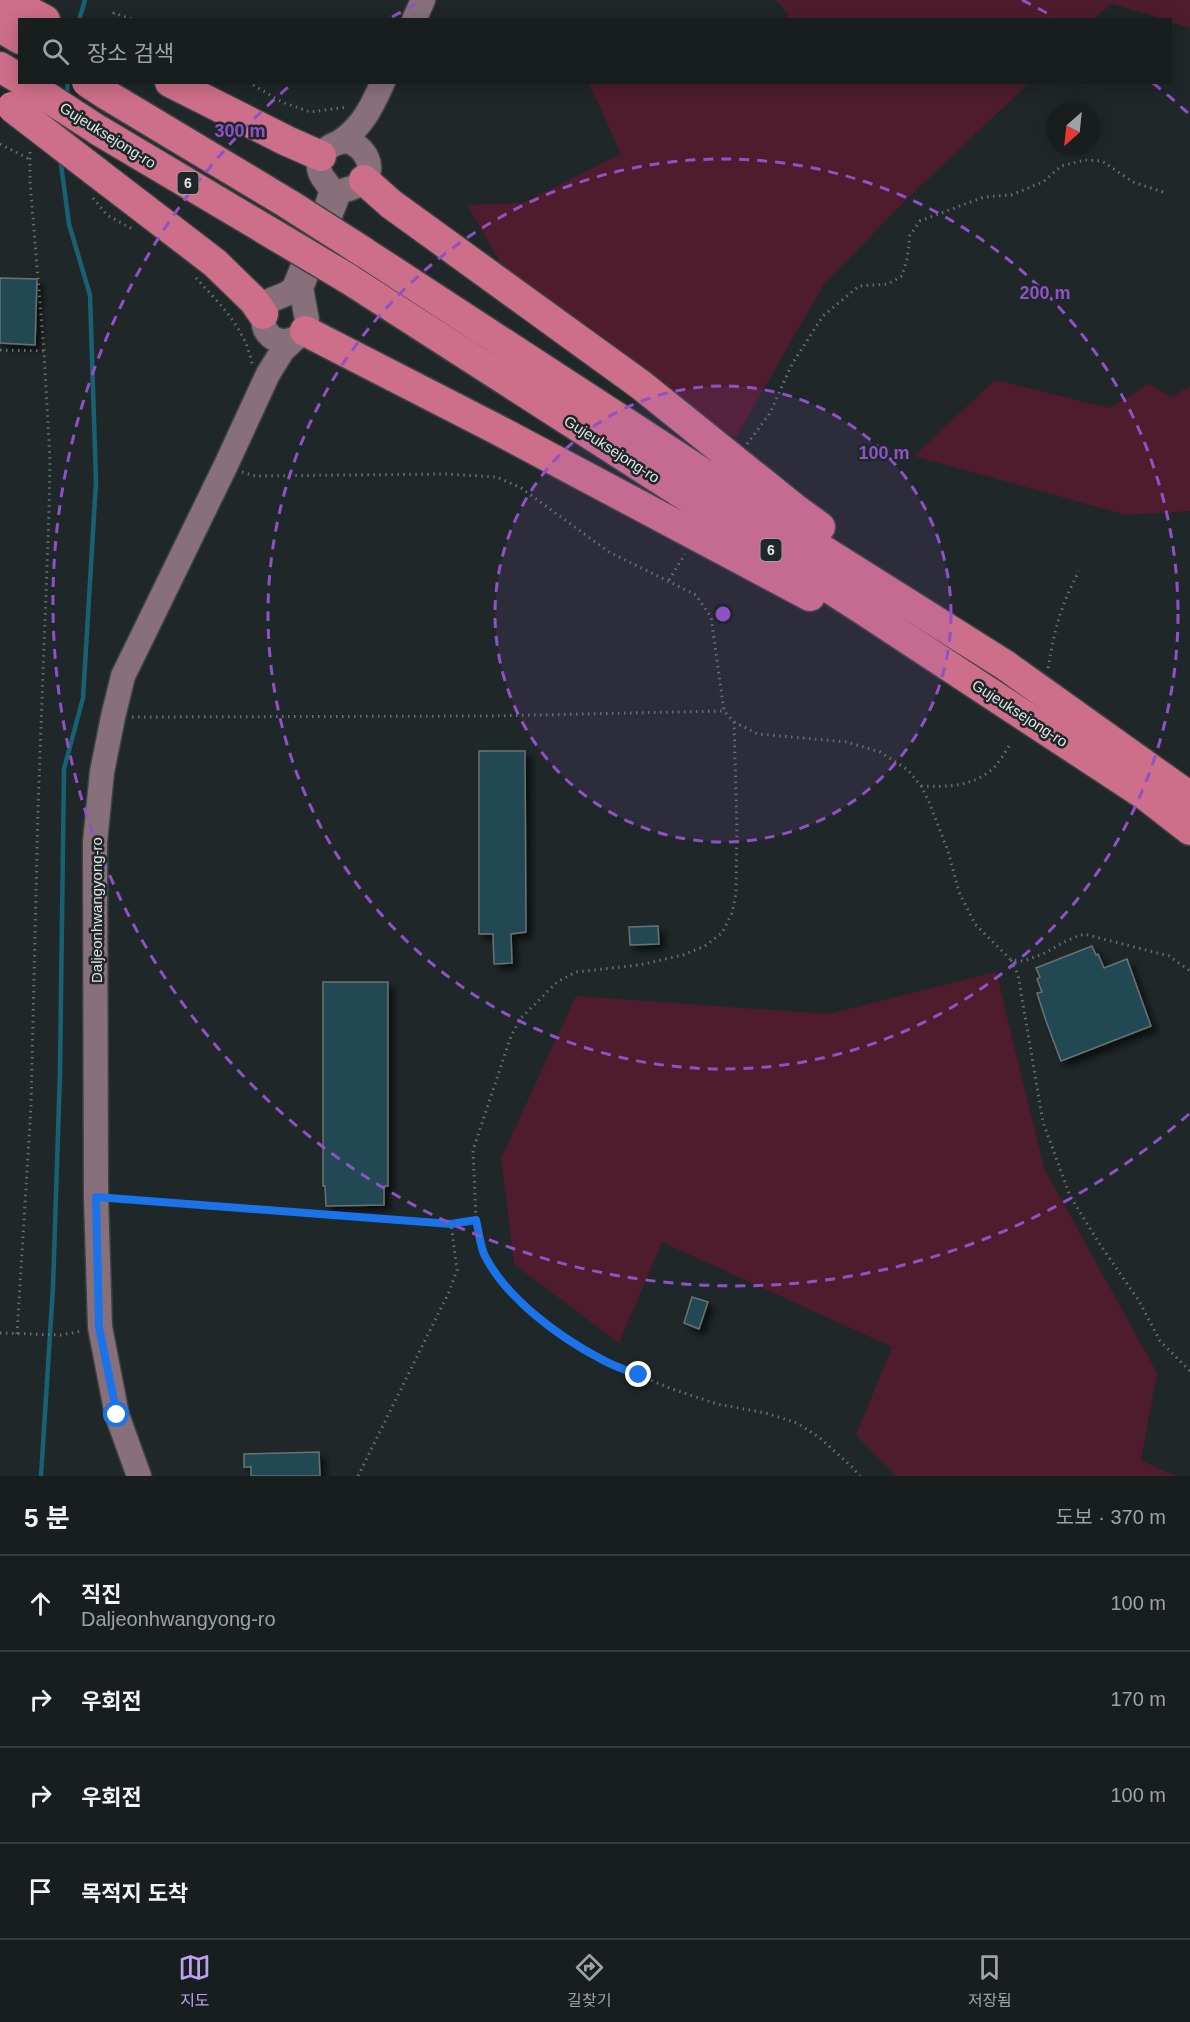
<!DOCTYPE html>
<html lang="ko">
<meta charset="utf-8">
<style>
body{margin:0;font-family:Arial,"Noto Sans KR",sans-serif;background:#252a2b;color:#f1f3f6}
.compass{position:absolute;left:1046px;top:102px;width:54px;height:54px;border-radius:50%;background:#181d1e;box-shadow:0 3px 15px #0003;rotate:207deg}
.stop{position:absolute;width:18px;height:18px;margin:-14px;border:4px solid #1a73e8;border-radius:50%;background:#fff}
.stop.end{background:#1a73e8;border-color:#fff;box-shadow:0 2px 6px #0008}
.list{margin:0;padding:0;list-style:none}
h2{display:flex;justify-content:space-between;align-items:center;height:78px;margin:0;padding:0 24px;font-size:26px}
h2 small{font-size:20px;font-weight:400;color:#9fa2a4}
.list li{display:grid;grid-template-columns:39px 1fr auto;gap:18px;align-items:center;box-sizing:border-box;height:96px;padding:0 24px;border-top:2px solid #363b3c}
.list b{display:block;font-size:22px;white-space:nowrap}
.list p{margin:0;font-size:20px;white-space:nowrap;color:#9fa2a4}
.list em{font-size:20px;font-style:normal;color:#9fa2a4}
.icon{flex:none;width:33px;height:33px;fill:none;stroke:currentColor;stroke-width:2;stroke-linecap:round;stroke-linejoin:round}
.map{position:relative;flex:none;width:1190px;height:1476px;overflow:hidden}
.search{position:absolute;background:#181d1e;box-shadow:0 3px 15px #0003;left:18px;right:18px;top:18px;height:66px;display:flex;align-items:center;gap:15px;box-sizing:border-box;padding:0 21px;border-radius:0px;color:#9fa2a4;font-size:22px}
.sheet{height:462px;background:#181d1e}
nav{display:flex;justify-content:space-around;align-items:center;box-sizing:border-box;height:84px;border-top:2px solid #363b3c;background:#181d1e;font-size:16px;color:#9fa2a4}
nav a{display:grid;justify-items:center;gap:3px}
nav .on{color:#bca0f2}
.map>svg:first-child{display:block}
</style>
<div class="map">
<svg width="1190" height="1476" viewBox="0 0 1190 1476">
<defs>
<filter id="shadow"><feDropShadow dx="5.5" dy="5.5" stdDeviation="3" flood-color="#0009"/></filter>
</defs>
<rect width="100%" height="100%" fill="#202728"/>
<g fill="#4e1c2c">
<path d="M775,0H1190V28L1171,22L1170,20L1163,19L1111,3L1094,19L785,20L789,14Z"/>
<path d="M589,83H1029L910,196L824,284L736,437L544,337L467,205L523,203L621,154Z"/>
<path d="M995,380L1110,408L1149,384L1171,397L1190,386V511L1127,515L914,456Z"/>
<path d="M996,972L1044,1168L1157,1373L1141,1460L1175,1476H896L856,1435L892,1347L662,1242L619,1343L514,1264L501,1158L576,996L829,1014Z"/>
</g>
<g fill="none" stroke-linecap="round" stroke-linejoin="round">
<g stroke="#176272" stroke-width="4.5">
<path d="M79,20L85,0"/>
<path d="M66,98L68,82"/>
<path d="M41,1476L53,1287L60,1072L64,769L83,698L96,482L90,295L69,224L60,157"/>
</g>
</g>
<g fill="#204953" stroke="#697173" stroke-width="1.5" filter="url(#shadow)">
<path d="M0,278L37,279L35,345L0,343Z"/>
<path d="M479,751H525L526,932L511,934L512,963L494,964L493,934H479Z"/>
<path d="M658,926L659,944L630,945L629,927Z"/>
<path d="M1092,946L1096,955L1098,954L1104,968L1127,959L1151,1026L1061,1061L1046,1021L1037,993L1042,992L1037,979L1040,977L1036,968Z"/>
<path d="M323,982H388V1186H384V1205L326,1206L325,1186H323Z"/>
<path d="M692,1297L708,1302L699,1329L684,1323Z"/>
<path d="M319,1452L320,1476H251V1467H244V1454Z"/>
</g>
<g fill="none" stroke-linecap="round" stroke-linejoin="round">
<defs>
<g id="secondary">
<path d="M414,20L423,0"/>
<path d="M341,141C363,126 372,106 383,82"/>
<path d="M348,141C364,147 379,168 361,183C355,189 346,188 339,193L301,288L307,320L305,331C279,357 249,328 271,300L286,294L294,288L323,217L332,190C329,186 326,182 323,178C310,158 329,142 348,141Z"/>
<path d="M139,1476L117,1415L100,1327L96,1197L95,842L102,772L113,717L123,676L226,465L268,374L283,350L295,339"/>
</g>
<g id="highway">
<path d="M7,0L45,20"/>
<path d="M0,27L20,39"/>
<path d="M0,67L20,79"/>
<path d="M170,82L287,141L321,156"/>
<path d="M107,95L290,205"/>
<path d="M98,130L278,237"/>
<path d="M95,171L215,263L254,301L263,314"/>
<path d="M364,180L391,204L641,385L794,508L820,527"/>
<path d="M362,251L759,510L1005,665L1190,797"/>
<path d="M347,278L862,609L1145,795L1190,830"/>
<path d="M305,331L498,430L810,596"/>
</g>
</defs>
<use href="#secondary" stroke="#3d4244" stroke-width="27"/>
<use href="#highway" stroke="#3d4244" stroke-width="33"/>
<g stroke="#686e6f" stroke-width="3" stroke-dasharray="1.5 4.5" stroke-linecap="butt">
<path d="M112,20L114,13L134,20"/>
<path d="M248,82L282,102L310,112L348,107"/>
<path d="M0,144L31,160"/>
<path d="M93,198L107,215L134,230"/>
<path d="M196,278C219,303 246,329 252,364"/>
<path d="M0,350L44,351"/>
<path d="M747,444L770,413L792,364L823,316L859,286L888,284L902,276L907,259L910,235L920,221L984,197L1011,195L1043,182L1061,166L1085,160L1102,161L1133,182L1163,192"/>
<path d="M242,472L255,476L445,474L497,477L521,488L609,552L696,595L711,617L724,711L734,722L737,829L736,893L732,913L722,933L705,946L683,955L639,965L576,972L557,982L521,1018L511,1036L473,1150L476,1220L484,1254L497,1275L521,1301L553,1330L602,1360L672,1389L717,1404L766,1413L797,1423L820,1438L852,1467L860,1476"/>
<path d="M669,580L685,554"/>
<path d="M1048,668C1055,628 1060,607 1079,571"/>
<path d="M132,717L489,716L724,711"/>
<path d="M734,722L758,734L847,742L880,752L908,770L921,786L929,802L948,851L959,892L975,924L1011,960L1023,961L1043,954L1068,940L1084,934L1169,956L1190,971"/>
<path d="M921,786C946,787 969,787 990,771C999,764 1005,752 1011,743"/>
<path d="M1011,960L1018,975L1043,1122L1070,1196L1099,1243L1139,1301L1160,1341L1190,1371"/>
<path d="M113,1198L451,1224L476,1220"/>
<path d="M0,1333L61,1335L82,1331"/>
<path d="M17,1334L31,1106L38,809L49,513L50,460L44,351L30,181V150"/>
<path d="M358,1476L449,1292L457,1270L451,1224"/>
</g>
<use href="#secondary" stroke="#87707a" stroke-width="24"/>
<use href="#highway" stroke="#cd6e8a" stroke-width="30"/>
<defs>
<g id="highway-bridge">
<path d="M24,82L98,130"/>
<path d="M87,82L107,95"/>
<path d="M12,107L95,171"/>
<path d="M290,205L362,251"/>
<path d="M278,237L347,278"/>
</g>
</defs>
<use href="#highway-bridge" stroke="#3d4244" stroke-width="33" stroke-linecap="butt"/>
<use href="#highway-bridge" stroke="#cd6e8a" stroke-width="30"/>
</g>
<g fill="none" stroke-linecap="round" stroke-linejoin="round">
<path stroke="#1a73e8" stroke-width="8" d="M117,1415L99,1327L96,1197L451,1224L476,1220C479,1232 480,1246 485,1256C507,1299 559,1337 601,1359C613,1366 626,1370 639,1375"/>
</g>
<circle cx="723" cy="614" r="228" fill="#8f51c7" fill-opacity=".12"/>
<g fill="none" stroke="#8f51c7" stroke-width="3" stroke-dasharray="10 8">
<circle cx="723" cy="614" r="228"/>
<circle cx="723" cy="614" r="455"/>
<path d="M1189 1114A683 683 0 1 1 293 83M392 17A683 683 0 0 1 424 0M1022 0A683 683 0 0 1 1054 17M1153 83A683 683 0 0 1 1189 114"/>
</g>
<g text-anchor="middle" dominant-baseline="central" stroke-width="5" stroke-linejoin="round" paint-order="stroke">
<g fill="#202728" stroke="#a6abad" stroke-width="1.5">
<rect x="177.5" y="172" width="21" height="22" rx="4.5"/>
<rect x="760.5" y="539" width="21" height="22" rx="4.5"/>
</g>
<g font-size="14" font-weight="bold" fill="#e0e4e6">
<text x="188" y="183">6</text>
<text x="771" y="550">6</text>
</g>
<g font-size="15" fill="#e0e4e6" stroke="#202728">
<text transform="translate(108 135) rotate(32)">Gujeuksejong-ro</text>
<text transform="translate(612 449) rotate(33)">Gujeuksejong-ro</text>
<text transform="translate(1020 713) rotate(33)">Gujeuksejong-ro</text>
<text transform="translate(96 910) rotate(-90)">Daljeonhwangyong-ro</text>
</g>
</g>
<circle cx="723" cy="614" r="9" fill="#8f51c7" stroke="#202728" stroke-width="3"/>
<g font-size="18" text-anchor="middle" font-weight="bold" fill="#8f51c7" stroke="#202728" stroke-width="5" stroke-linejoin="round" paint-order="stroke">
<text x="240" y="137">300 m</text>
<text x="1045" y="299">200 m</text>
<text x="884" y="459">100 m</text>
</g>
</svg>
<svg class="compass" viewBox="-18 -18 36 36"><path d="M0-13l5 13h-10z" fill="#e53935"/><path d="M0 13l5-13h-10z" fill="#9fa2a4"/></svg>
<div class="stop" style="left:117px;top:1415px"></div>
<div class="stop end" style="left:639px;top:1375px"></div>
<div class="search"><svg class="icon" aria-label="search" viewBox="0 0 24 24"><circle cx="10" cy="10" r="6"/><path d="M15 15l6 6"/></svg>장소 검색</div>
</div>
<section class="sheet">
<h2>5 분<small>도보 · 370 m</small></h2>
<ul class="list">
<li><svg class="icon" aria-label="ahead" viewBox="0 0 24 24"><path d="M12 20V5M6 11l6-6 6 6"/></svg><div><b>직진</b><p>Daljeonhwangyong-ro</p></div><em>100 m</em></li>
<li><svg class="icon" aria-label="right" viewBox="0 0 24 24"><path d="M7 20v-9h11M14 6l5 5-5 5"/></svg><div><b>우회전</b></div><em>170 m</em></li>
<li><svg class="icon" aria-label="right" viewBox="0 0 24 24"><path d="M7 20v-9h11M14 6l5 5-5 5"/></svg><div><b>우회전</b></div><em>100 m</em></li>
<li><svg class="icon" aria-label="arrive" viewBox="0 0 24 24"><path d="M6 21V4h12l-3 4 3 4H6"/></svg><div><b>목적지 도착</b></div></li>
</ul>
</section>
<nav>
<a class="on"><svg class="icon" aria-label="map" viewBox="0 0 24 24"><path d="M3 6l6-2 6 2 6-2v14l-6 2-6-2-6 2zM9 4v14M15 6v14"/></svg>지도</a>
<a><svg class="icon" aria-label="directions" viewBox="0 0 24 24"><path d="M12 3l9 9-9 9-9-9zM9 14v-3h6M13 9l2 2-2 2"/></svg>길찾기</a>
<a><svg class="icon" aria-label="saved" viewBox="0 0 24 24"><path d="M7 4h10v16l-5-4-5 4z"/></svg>저장됨</a>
</nav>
